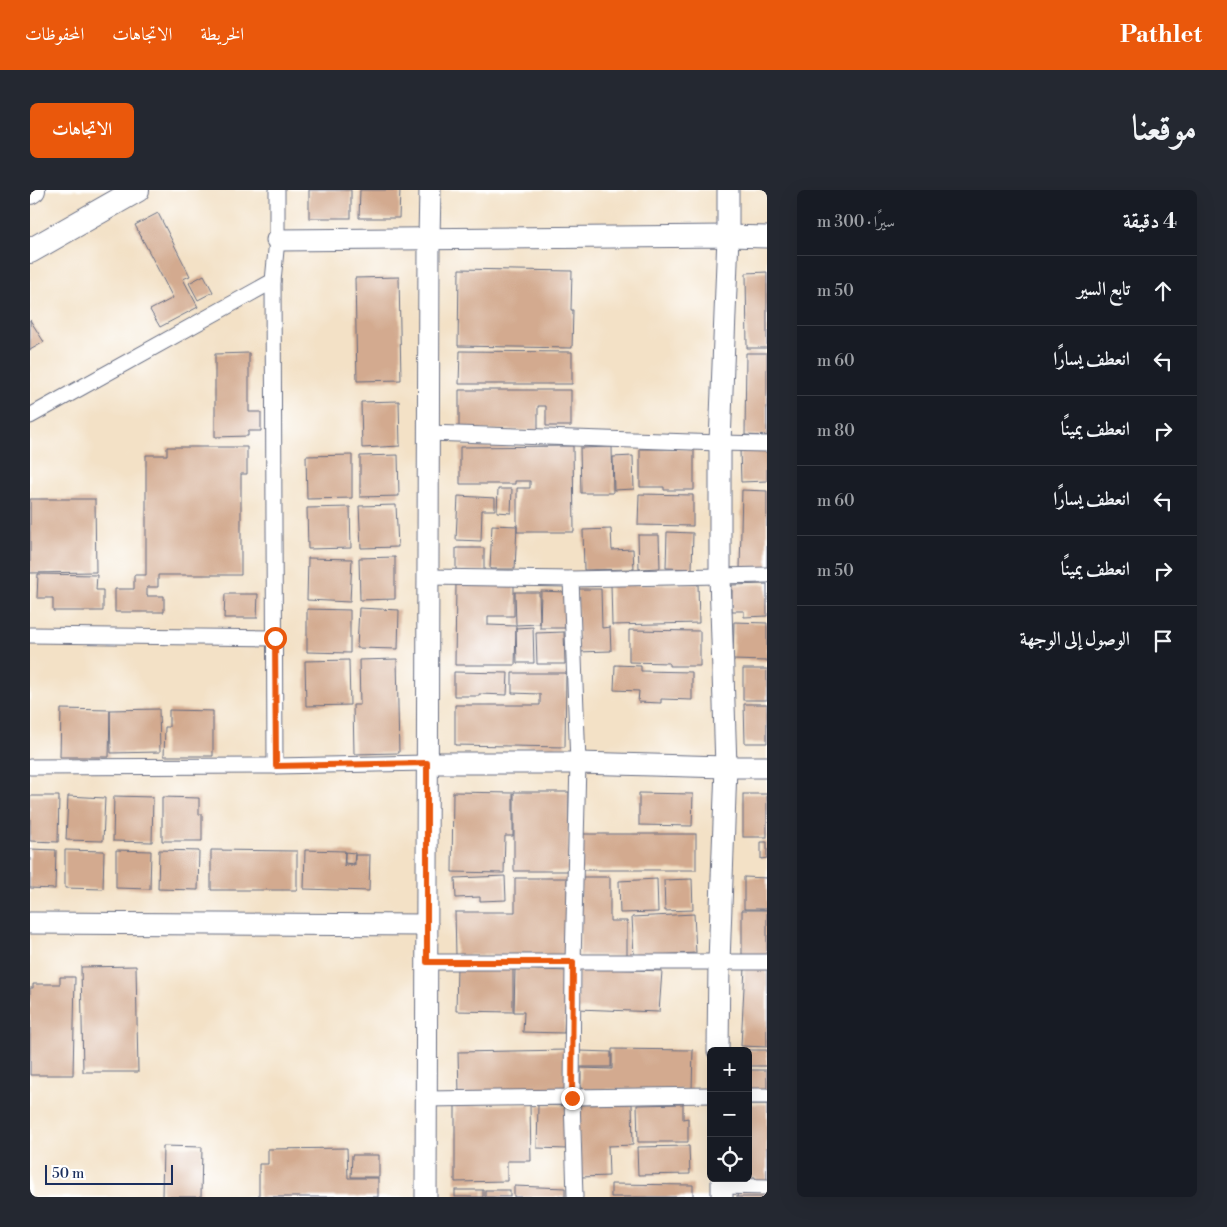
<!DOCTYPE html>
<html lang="ar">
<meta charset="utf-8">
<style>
body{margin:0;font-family:"Libre Bodoni",Amiri,serif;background:#242831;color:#f1f3f6;direction:rtl}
.controls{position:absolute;right:15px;bottom:15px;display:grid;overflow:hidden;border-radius:8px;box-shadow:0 5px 20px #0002}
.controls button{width:45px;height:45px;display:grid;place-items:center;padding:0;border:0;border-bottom:1px solid #363941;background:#171b24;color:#f1f3f6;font:25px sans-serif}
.scale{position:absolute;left:15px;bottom:12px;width:128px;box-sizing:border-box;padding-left:5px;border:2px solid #1b2f5e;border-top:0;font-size:14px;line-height:18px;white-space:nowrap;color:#1b2f5e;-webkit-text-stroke:4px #fff;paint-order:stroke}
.stop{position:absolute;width:15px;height:15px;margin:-11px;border:4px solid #ea580c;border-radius:50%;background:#fff}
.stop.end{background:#ea580c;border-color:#fff;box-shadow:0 1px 5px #0008}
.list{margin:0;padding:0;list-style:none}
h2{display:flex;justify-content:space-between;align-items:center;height:65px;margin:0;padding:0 20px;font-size:21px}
h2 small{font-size:16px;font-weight:400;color:#9ea1a6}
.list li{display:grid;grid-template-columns:32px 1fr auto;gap:15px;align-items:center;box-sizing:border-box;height:70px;padding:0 20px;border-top:1px solid #363941}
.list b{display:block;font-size:19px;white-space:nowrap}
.list em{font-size:16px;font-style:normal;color:#9ea1a6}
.icon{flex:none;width:28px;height:28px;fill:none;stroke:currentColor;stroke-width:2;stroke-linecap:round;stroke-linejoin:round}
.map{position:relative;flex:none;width:737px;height:1007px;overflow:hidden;direction:ltr;border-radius:8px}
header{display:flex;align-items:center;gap:30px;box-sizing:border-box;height:70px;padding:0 25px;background:#ea580c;color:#fff}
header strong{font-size:24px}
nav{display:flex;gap:28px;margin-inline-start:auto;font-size:18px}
.intro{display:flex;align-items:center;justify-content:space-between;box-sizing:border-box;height:120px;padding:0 30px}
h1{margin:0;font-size:35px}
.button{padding:12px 22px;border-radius:8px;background:#ea580c;color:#fff;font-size:18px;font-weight:700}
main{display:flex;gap:30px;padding:0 30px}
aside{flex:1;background:#171b24;border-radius:8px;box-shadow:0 5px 20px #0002}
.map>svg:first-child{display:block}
</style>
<header>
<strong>Pathlet</strong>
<nav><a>الخريطة</a><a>الاتجاهات</a><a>المحفوظات</a></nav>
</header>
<div class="intro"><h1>موقعنا</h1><a class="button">الاتجاهات</a></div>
<main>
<aside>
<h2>4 دقيقة<small>سيرًا · 300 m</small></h2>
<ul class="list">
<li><svg class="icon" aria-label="ahead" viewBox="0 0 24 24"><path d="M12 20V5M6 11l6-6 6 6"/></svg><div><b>تابع السير</b></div><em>50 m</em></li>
<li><svg class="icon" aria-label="left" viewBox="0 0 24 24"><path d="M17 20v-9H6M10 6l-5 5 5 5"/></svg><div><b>انعطف يسارًا</b></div><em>60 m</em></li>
<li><svg class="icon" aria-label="right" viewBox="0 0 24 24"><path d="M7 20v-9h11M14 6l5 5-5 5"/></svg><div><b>انعطف يمينًا</b></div><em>80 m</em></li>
<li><svg class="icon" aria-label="left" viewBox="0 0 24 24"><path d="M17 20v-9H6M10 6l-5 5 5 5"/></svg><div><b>انعطف يسارًا</b></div><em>60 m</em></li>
<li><svg class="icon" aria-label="right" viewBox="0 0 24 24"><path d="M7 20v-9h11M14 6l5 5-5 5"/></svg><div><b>انعطف يمينًا</b></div><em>50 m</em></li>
<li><svg class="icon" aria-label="arrive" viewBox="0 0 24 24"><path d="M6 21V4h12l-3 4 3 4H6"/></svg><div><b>الوصول إلى الوجهة</b></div></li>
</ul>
</aside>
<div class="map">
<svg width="737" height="1007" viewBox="0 0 737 1007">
<rect width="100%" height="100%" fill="#fff"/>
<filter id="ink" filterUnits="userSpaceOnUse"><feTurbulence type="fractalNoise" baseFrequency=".02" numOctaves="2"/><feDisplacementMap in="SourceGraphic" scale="10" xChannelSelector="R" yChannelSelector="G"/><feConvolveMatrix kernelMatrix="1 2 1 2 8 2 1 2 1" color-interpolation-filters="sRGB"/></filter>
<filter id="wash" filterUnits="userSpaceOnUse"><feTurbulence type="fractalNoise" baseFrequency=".0096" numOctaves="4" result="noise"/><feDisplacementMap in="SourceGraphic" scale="20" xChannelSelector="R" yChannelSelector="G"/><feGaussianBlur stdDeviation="1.12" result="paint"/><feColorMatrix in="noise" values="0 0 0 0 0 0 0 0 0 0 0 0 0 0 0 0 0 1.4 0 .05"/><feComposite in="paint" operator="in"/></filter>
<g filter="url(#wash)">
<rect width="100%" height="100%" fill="#f3e1c6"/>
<g id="blocks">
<g fill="#d3aa8f">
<rect x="279" y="0" width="42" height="28"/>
<path d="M330,0H370L369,28H329Z"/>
<path d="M128,23L160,86L153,89L168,117L130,137L120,120L143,108L105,35Z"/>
<path d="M429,79L542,81L541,120H543L542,158L428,156Z"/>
<path d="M737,82V158H717L716,83Z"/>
<path d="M174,85L183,102L168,110L159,93Z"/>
<path d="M369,87L371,190L327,191L325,88Z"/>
<path d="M0,130L14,152L0,160Z"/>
<path d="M430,161L542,162V194H429Z"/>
<path d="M219,163V222H231V241H218V246L185,247V164Z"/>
<path d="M716,163H737V246L715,245Z"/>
<path d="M429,200H541V236H516V216H508V240H429Z"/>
<path d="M369,211L370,256L332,258L331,212Z"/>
<path d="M543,256L544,342H487V298H500V291H485V294H430V257Z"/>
<path d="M137,257H217V284H211V385H128V397H117V406H134V422H85V399H104V385H116V265H137Z"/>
<path d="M582,257L583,303H551L550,258Z"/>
<path d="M610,259H664V300H634V297H610Z"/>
<path d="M737,259V291L711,292L710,260Z"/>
<path d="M322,265V308L277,309L276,266Z"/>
<path d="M368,265L369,306L330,307V266Z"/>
<path d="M603,266L604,299L584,300L583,267Z"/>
<path d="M468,299H482L481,323L467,322Z"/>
<path d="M712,300L737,301V379H710Z"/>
<path d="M609,304L663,305V336L608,335Z"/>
<path d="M428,306L465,308V320H452L451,351L426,350Z"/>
<path d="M0,309H65L66,382L0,383Z"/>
<path d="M366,315L368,357L331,358L329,316Z"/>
<path d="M320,317L321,358L278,359L277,318Z"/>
<path d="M462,335L487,336L485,379H460Z"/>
<path d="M581,339L582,360L603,359L604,379L554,380L553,340Z"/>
<path d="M637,342L663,343L662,379L636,378Z"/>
<path d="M608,345H629L630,378L609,379Z"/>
<path d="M426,358H454V381L426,380Z"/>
<path d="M365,367V409L330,410L329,368Z"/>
<path d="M278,368L322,369L320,412L277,410Z"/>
<path d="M8,384L67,385L66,400H73V421H23V408H7Z"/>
<path d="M426,393H484V426H458V435L486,436L485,475H425Z"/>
<path d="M668,394L669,433L582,435L581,395Z"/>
<path d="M737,394V426L714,427V421H702V395Z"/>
<path d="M547,399H571L572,438L580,437L581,461L548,462Z"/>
<path d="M511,401L536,402L535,438H510Z"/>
<path d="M485,402H509L510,434L486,435Z"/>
<path d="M195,404H228L227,428H194Z"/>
<path d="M329,418L369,420L368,459L327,458Z"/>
<path d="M277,419L320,420V463L277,462Z"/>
<path d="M704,432L737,433V471L703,470Z"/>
<path d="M503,437L504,473H487L486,438Z"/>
<path d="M599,440L670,441V476H639V473L599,472Z"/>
<path d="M534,442L535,474H507L506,443Z"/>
<path d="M367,469L369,563L324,564L323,515H330L329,470Z"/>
<path d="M319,470L320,515L276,516L275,471Z"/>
<path d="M585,475L611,476V481L662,482V510L631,509V513L608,512L609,501L584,500Z"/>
<rect x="713" y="479" width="24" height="31"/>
<path d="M424,482L478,483L477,505L449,504V506H424Z"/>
<path d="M482,483H536L535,557L425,555V515H510V504L482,503Z"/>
<path d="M714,514H737V553H715Z"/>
<path d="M31,519L80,520L79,567H30Z"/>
<path d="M129,519L130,562L81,563L80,520Z"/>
<path d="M139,520L183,521V566H134L135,537H139Z"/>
<path d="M423,602L483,603V646H475L474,683L422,682Z"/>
<path d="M484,602H539L538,681H484Z"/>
<path d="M609,603L663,604L662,636L609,635Z"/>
<rect x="713" y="604" width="24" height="43"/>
<path d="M0,606H29L28,652L0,651Z"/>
<path d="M38,606L75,608L73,651L36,650Z"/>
<path d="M84,606L123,607L122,652L83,651Z"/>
<path d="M132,607L169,608V624H172V651H132Z"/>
<rect x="550" y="644" width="116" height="36"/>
<path d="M731,652H737V668L731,669Z"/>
<path d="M0,659L26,660L25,699L0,698Z"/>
<path d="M35,660L74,661L73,699L35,698Z"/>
<path d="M86,660L121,661L120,699L86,698Z"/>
<path d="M129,660L169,661L168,700L128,699Z"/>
<path d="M181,660L267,661V700H181Z"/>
<path d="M275,660L315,661L314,677L315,675H325V665H340L339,701L274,699Z"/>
<path d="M315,662L325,663L324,674L315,673Z"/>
<path d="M475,686L476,710L450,711V707L426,708L425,688Z"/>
<path d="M551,687H580V731H597V766L550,765Z"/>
<path d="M714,687L737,688V719H714Z"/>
<path d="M485,688H537L538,765H426L425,722H485Z"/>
<path d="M627,689L628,722L590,723L589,691Z"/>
<path d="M662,689L663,720L635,721L634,690Z"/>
<rect x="712" y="720" width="25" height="45"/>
<path d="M664,724L666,763L604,766L602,727Z"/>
<path d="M106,776L108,882H53L51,777Z"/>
<path d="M427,777L483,778V822L426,821Z"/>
<path d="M715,777L737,778V857L711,856Z"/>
<path d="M548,778L632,781L629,822L547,819Z"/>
<path d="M485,779L537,781L534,843L493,842L494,822H484Z"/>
<path d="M30,787H45L43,885H0V798H3V794H30Z"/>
<path d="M582,859L663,860L662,900L551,899V878L582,879Z"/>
<path d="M537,860L538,902L429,904L428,862Z"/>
<rect x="718" y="860" width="19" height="16"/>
<path d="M549,861L581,862V877H549Z"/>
<rect x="718" y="880" width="19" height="23"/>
<path d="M602,914L603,955L578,956L579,986L551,987L546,915Z"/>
<path d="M653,914V929L658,928V952H608L607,915Z"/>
<path d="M718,914H737V993H725V987H718Z"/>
<path d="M500,915L501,971H477V991L425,992V916Z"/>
<path d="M508,915L539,916L537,959L507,958Z"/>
<path d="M133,956L172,957L171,1007H132Z"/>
<path d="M659,956L660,984L608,985L607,957Z"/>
<path d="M317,958L318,988H348V1007H229V974H238V959Z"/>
<path d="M322,965H349V987H321Z"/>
<path d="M581,994L663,995V1007H581Z"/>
<path d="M484,996L535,998V1007H484Z"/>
<rect x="425" y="1000" width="28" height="7"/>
<rect x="455" y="1000" width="25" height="7"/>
<path d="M708,1000L737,1003V1007H707Z"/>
</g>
</g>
</g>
<g filter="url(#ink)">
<use href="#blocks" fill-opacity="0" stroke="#676d82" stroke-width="1"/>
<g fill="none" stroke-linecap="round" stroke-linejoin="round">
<defs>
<g id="street">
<path d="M243,91L245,576"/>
<path d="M0,226L243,91L247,50V0"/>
<path d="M398,243L690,253L737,254"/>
<path d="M398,387L541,389L737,385"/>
<path d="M541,389L548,573L543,772L542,908L545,1007"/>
<path d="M0,445L245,448"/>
<path d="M0,577L245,576L397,573"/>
<path d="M397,772H737"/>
<path d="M718,906H737"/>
<path d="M397,909L681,905"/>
<path d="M692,996L737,997"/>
</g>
<g id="secondary">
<path d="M247,50L698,46L737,47"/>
<path d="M397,573H548L696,577H737"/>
<path d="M0,733L397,735"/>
<path d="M688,861L689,772L696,577L690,387V253L698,46V0"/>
<path d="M692,988V1007"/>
<path d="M396,1007L399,48L400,0"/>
</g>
<g id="primary">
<path d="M0,2L3,0"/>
<path d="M0,61L107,0"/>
</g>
</defs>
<use href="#street" stroke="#676d82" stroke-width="17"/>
<use href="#secondary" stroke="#676d82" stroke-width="23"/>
<use href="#primary" stroke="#676d82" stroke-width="26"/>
<use href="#street" stroke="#fff" stroke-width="15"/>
<use href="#secondary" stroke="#fff" stroke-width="21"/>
<use href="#primary" stroke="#fff" stroke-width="24"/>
</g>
</g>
<g fill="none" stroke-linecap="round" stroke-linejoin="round" filter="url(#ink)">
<path stroke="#ea580c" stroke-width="6" d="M245,448L246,576L397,573V772H543L542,908"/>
</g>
</svg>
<div class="controls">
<button>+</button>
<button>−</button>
<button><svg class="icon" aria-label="locate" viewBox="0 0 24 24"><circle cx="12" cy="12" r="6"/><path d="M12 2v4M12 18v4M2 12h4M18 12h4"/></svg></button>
</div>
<div class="scale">50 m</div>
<div class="stop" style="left:245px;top:448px"></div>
<div class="stop end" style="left:542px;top:908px"></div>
</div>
</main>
